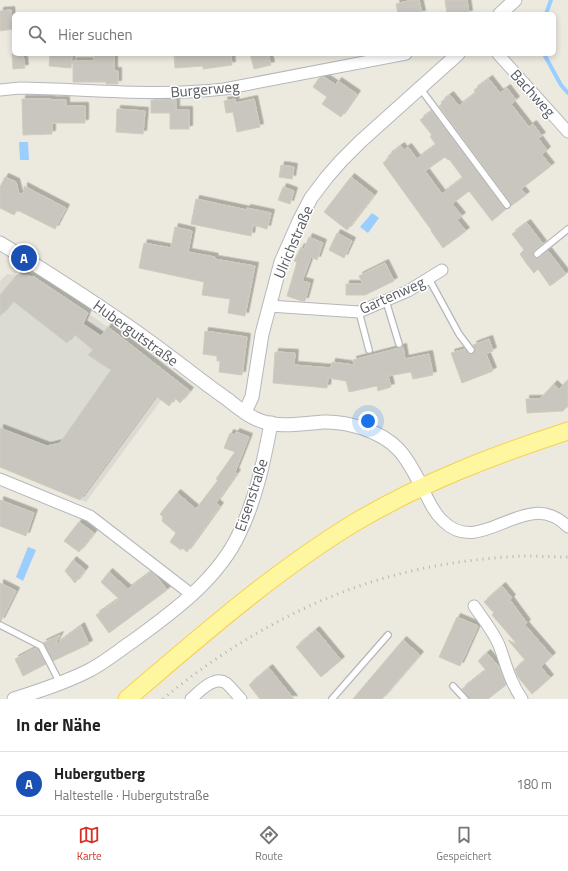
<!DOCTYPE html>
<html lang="de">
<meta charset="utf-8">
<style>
body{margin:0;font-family:"Titillium Web",sans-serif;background:#f6f6f6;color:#222}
.you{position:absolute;left:368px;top:421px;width:14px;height:14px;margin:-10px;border:3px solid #fff;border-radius:50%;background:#1a73e8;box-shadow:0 0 0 6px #1a73e833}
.badge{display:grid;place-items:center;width:26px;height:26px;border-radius:50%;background:#d93025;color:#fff;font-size:13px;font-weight:700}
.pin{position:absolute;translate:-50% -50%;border:2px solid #fff;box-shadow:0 1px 4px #0006}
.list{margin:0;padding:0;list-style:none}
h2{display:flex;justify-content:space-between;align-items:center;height:52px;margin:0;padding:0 16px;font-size:17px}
h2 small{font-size:13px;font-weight:400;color:#767676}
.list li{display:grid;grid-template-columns:26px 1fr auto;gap:12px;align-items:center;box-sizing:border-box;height:64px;padding:0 16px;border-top:1px solid #e0e0e0}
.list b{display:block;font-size:15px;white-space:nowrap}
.list p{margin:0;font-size:13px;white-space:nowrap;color:#767676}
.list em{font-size:13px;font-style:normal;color:#767676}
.icon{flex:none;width:22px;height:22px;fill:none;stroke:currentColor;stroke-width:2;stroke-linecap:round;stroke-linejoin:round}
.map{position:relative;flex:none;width:568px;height:699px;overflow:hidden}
.search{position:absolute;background:#fff;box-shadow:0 2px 6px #0003;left:12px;right:12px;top:12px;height:44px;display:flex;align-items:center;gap:10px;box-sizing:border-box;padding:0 14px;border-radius:6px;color:#767676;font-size:15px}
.sheet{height:116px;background:#fff}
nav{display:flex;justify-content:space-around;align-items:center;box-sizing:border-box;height:56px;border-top:1px solid #e0e0e0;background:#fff;font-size:11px;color:#767676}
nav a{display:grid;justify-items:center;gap:2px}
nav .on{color:#d93025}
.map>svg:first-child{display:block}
</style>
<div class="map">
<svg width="568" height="699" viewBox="0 0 568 699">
<defs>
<filter id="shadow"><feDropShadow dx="3.5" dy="-3.5" stdDeviation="0" flood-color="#0004"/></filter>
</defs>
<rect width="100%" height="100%" fill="#eceadf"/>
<path fill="#dcdbd3" d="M7,274L34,277L108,327L176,380L86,502L0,467V281Z"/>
<g fill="#9bcdff">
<path d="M19,142H28L29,160H20Z"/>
<path d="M372,213L379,218L368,233L360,227Z"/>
<path d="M28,547L36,550L23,581L16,577Z"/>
</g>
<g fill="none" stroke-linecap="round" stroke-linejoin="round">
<g stroke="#9bcdff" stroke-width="4">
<path d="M546,14L551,0"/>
<path d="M544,54L561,85L568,93"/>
</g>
</g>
<g fill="#c8c6be" stroke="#d0ccbd" fill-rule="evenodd" filter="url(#shadow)">
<path d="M412,0H419L422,14H398L396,4Z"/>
<path d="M445,0H467L469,14H447Z"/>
<path d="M11,10L13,29L0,31V11Z"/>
<path d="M12,54H23L25,68L13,69Z"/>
<path d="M50,54H72L71,68L49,66Z"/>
<path d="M94,54H114V71H118V84H106V82H73V61H94Z"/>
<path d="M174,54H231L232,65L203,69V66L175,68Z"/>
<path d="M250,54H268L271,65L254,69Z"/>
<path d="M324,77L336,85L338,81L357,94L341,117L322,104L327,97L313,87L319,78Z"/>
<path d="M489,79L500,93L507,88L516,100L511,104L529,127L533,124L542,136L538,138L547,150L542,155L551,166L521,189L526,195L511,206L510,202L439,106L442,104L441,102L450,95L459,106L476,93L474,90Z"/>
<path d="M22,99H51V100H66V106H85V123H52V134L23,135Z"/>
<path d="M235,99L236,103L254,99L260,127L237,132L233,112L226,113L224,101Z"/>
<path d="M151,100H176V110H189V129H170V113H151Z"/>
<path d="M117,109L145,111L143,134L116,132Z"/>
<path d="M432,111L504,208L506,209L492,221L469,191L452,204L462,216L457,220L466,231L443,248L431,231H432L383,163L389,158L388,156L401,146L404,150L408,147L417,159L436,145L430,136L432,135L420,120ZM445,157L448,160L449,159L463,178L442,194L425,171Z"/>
<path d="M281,165L294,167L292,179L279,177Z"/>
<path d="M5,177L16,182L19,194L24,193V186L66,208L55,229L17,210L14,215L0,208V187Z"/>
<path d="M351,177L374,195L347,230L324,212Z"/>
<path d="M283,187L294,191L290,204L278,200Z"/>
<path d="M196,199L247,210V208L271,213L267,229L253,225L251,236L191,224Z"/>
<path d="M527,223L543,244L534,251L533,256L538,258L548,251L566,274L550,286L538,269L534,273L526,263L520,254L524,250L512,234Z"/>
<path d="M175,227L192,231L188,252L215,257L214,259L255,266L245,316L228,313L230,299L202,295L204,282L139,268L144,243L171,248Z"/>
<path d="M337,233L352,241L344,258L329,250Z"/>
<path d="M309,237L323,243L317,260L311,257L302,281L310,283L305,301H302L287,296L297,262L294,261L301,247L304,249Z"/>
<path d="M385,263L394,281L365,295H346V284H363L359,276Z"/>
<path d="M20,275L34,277L88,313L83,324L101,336L108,327L190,391L180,403L175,398L169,406L156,396L80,500L0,467V428L47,446L60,443L111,370L88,355L93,350L74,334L67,343L13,301L0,316V295L12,281Z"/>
<path d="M205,331L247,337L242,375L219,372L220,361H217V356L203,354Z"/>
<path d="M489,339L493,351L486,354L493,371L462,383L451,353L465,349L469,354H472L475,350L473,345Z"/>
<path d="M403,347L405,359L429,354L433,375L413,379L411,372L388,376L391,387L378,391L377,386L349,392L346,381L328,378L327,388L273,383L275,352L295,353L294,365L331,368L332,362L354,365L353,360Z"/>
<path d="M568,380V405L563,411L527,413L526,399H540L554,384L559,389Z"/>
<path d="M236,432L249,437L235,472L237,473L216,503L220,506L187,552L182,548L181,550L170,542L176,533L162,521L163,517L160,514L177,493L196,509L218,480L216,479L235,452L224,448L230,433L235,435Z"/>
<path d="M0,500L34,513L26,536L0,526Z"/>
<path d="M79,522L94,533L79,552L64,541Z"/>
<path d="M73,560L85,570L75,583L65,571Z"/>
<path d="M109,572L128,589L151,572L158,578L167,590L109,633L96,615L119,599L101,582Z"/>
<path d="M0,583L16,591L1,621H0Z"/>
<path d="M502,586L512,598L510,600L527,623L525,625L552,656L541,667L550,678L532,694L518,677L515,669L525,660L508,640L517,644L492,615L494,613L484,602Z"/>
<path d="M457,617L478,626L460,666L439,657Z"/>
<path d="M81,626L89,644L53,661L43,643L60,635L54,646Z"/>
<path d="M316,630L341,660L321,677L296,647Z"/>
<path d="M403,640L420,655L382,699H353Z"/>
<path d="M36,648L38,649L46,664L23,676L15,659Z"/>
<path d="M487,653L499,667L506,685L488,699H469L462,689L486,670L478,661Z"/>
<path d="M269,668L294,699H260L249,685Z"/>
</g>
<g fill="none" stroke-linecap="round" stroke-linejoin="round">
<defs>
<g id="service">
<path d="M420,88L507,205"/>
<path d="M537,254L568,229"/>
<path d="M429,279L459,334L471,350"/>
<path d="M386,301L399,344"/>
<path d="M359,312L369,350"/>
<path d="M0,625L41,646L60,683"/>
<path d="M453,686L465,699"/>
<path d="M332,699L388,635"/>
</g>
<g id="minor">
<path d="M498,54L568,132"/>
<path d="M0,90L20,88C88,89 156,97 224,89L406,54"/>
<path d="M269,306L359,312L408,291L442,270"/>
<path d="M0,479L90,516L191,594"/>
<path d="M422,487C428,499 433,512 443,521C482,560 526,484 568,527"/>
<path d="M474,606C483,619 493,631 499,645C506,664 510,682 522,699"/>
<path d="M191,699C199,692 214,675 226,683C231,687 236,694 241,699"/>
</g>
<g id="tertiary">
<path d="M500,14L515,0"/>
<path d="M0,243C52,275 103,307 152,343C177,361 201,381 227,399C236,406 244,413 254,418C276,429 300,424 323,422C347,421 381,431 398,449C408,459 415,474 422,487"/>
<path d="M245,412L252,397L262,334L281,262L300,219L311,198L327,177L341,161L361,141L458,54"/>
<path d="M14,699C39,691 64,683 88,671C104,663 118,651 133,641C173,612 218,579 239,534C256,499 264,461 271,423"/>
</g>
<path id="primary" d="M127,699C200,637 272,573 354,523C421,483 494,455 568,431"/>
</defs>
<use href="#service" stroke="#b5b7bc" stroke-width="8"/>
<use href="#minor" stroke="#b5b7bc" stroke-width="13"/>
<use href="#tertiary" stroke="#b5b7bc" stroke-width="15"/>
<use href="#primary" stroke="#f5d14e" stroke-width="19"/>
<use href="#service" stroke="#fff" stroke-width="5.5"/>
<use href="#minor" stroke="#fff" stroke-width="11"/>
<use href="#tertiary" stroke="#fff" stroke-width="13"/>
<use href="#primary" stroke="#fff6a0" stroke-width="17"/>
<path stroke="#b3b4b4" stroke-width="3" stroke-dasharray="1 5" stroke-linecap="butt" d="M163,699C226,646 308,599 388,577C430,565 479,558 523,556C538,556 553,557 568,557"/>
</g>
<g text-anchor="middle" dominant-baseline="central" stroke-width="3" stroke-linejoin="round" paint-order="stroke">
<g font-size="15" fill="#585b60" stroke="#fff">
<text transform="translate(205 89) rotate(-5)">Burgerweg</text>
<text transform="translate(533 93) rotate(48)">Bachweg</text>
<text transform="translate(293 242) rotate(-67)">Ulrichstraße</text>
<text transform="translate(392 295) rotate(-24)">Gartenweg</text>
<text transform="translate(136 333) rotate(36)">Hubergutstraße</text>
<text transform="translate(251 495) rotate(-72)">Eisenstraße</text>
</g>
</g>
</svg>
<div class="you"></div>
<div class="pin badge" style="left:24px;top:258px;background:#1a4fb4">A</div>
<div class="search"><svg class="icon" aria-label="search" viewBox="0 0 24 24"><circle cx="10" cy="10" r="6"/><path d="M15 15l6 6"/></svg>Hier suchen</div>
</div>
<section class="sheet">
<h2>In der Nähe<small></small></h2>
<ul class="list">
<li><span class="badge" style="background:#1a4fb4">A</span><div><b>Hubergutberg</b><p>Haltestelle · Hubergutstraße</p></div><em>180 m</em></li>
</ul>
</section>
<nav>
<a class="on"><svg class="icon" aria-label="map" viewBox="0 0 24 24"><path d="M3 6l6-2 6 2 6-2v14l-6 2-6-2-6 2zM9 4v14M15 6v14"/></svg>Karte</a>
<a><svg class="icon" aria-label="directions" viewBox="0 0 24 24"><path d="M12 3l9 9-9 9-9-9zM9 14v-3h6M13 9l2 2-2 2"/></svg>Route</a>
<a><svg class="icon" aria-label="saved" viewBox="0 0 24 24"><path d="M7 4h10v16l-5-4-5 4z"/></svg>Gespeichert</a>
</nav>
